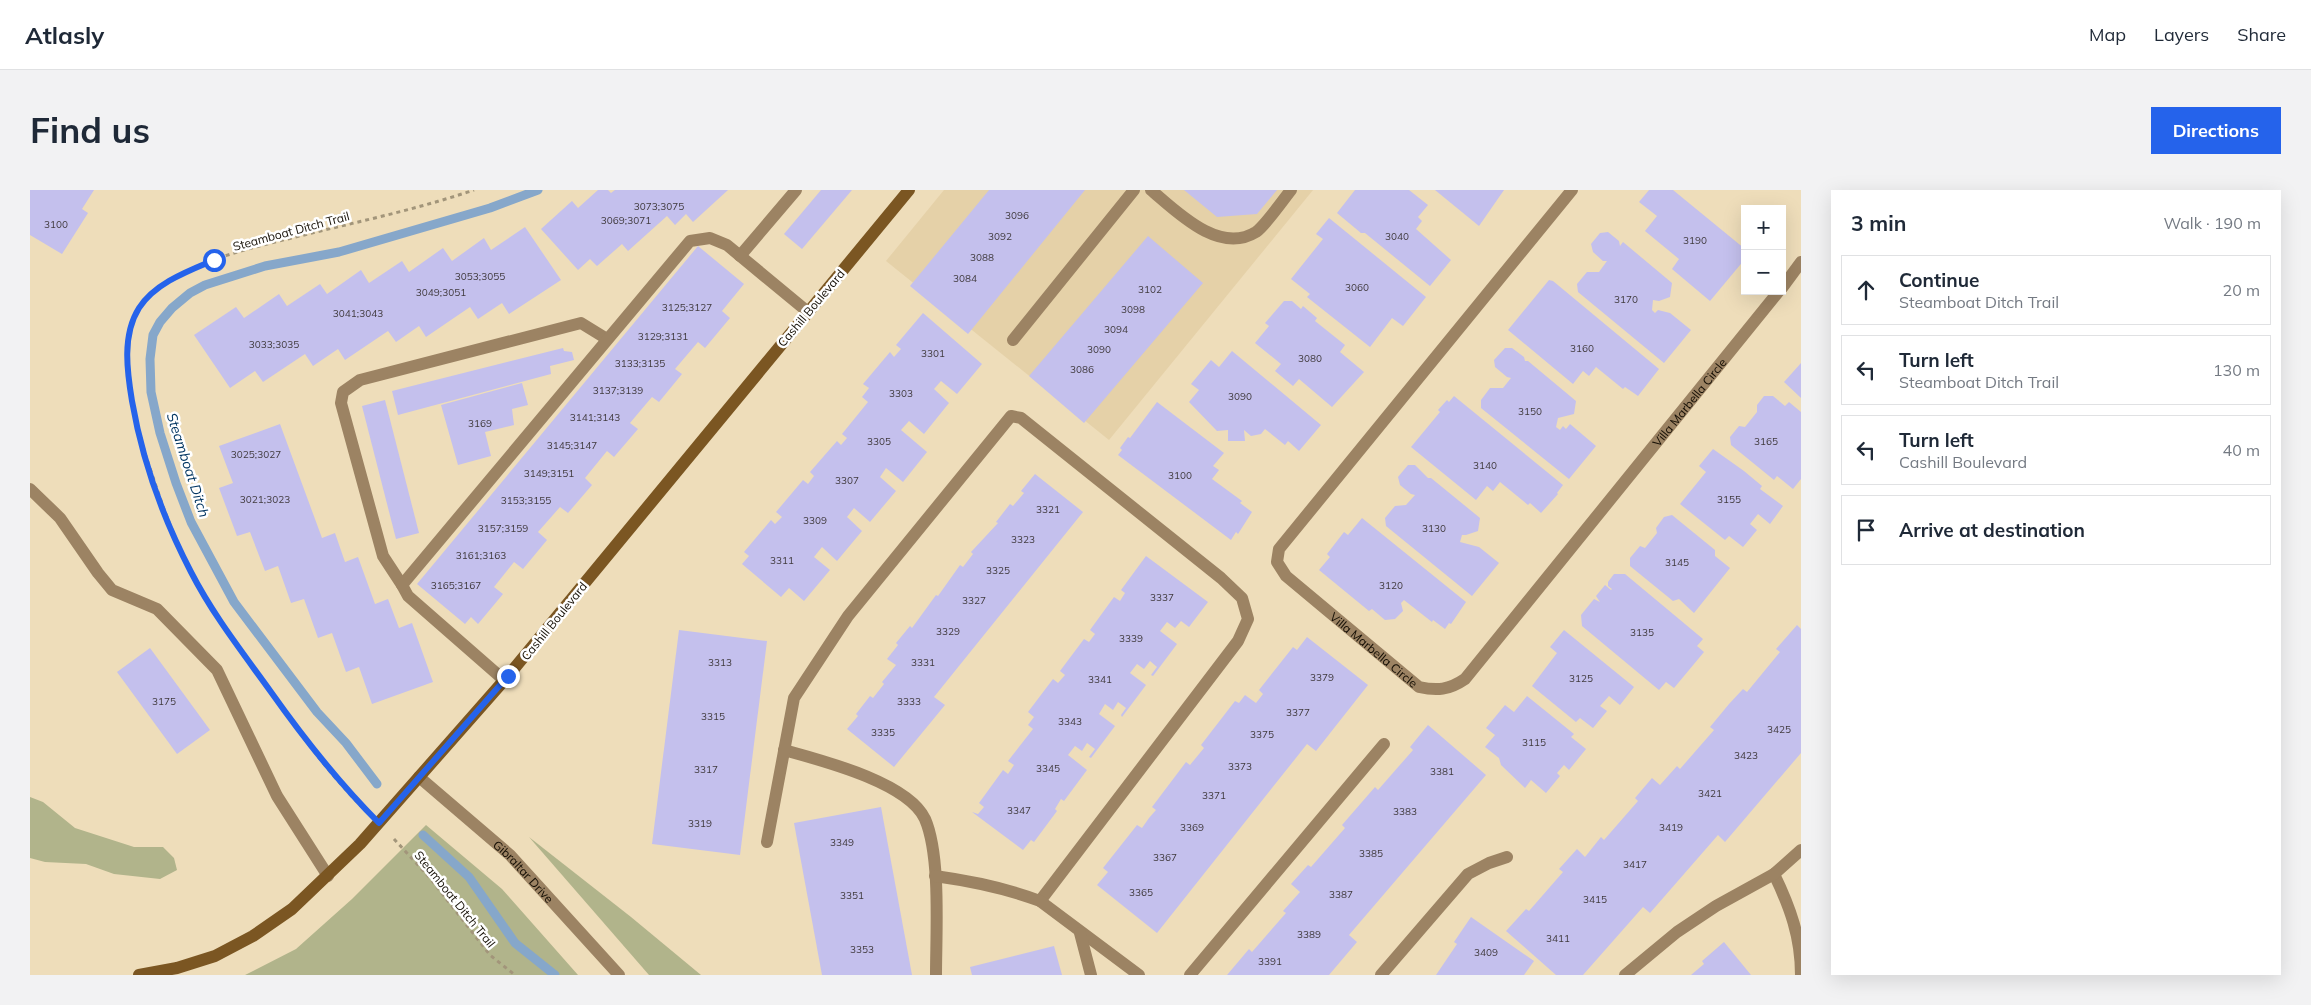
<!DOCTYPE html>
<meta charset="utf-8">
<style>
body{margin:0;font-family:Mulish,sans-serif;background:#f2f2f3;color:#1f2937}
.controls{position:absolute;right:15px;top:15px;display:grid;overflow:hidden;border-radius:0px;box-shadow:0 5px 20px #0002}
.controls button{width:45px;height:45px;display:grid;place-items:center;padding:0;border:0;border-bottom:1px solid #e0e1e3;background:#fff;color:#1f2937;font:25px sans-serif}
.stop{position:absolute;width:15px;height:15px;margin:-11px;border:4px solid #2563eb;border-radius:50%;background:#fff}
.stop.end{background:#2563eb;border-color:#fff;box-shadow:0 1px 5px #0008}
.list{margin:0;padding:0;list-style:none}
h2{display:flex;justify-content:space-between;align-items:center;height:65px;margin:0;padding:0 20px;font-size:21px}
h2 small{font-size:16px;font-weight:400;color:#747a83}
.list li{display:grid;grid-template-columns:32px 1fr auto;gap:15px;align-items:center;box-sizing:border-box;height:70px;margin:0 10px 10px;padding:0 10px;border:1px solid #e0e1e3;border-radius:0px}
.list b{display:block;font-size:19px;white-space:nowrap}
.list p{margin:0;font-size:16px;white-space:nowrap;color:#747a83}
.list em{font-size:16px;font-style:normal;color:#747a83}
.icon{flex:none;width:28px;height:28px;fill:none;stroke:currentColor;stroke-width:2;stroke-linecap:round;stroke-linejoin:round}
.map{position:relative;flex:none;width:1771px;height:785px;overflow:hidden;border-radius:0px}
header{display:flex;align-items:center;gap:30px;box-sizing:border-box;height:70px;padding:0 25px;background:#fff;border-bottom:1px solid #e0e1e3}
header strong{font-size:24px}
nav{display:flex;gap:28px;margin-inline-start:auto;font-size:18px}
.intro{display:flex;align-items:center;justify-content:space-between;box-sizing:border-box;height:120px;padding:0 30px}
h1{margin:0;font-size:35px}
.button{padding:12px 22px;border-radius:0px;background:#2563eb;color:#fff;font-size:18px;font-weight:700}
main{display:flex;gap:30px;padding:0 30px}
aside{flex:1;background:#fff;border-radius:0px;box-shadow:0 5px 20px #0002}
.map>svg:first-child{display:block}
</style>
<header>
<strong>Atlasly</strong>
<nav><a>Map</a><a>Layers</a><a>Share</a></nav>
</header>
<div class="intro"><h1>Find us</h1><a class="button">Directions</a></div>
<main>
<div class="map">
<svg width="1771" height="785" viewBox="0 0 1771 785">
<rect width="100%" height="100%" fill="#eeddba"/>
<path fill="#e5d1a8" d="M914,0H1283L1079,250L856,71Z"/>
<g fill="#b1b48b">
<path d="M0,607L13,612L45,638L104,657H133L144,668L147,680L130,689L84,684L56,674L15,672L0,668Z"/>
<path d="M396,635L472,699L548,785H215L266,759L322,709Z"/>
<path d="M499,647L601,727L671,785H619Z"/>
</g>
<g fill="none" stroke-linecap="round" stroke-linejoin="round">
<g stroke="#86a7ca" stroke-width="9">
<path d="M347,594L316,553L287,522L204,412L161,332L146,293L130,243L121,202L120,169L123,145L130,132L142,118L160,103L175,95L235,76L309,62L460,18L508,0"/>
<path d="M393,645L439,687L485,753L525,785"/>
</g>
</g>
<g fill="#c4c0ed">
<path d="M0,0H64L52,19L58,23L32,64L0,45Z"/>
<path d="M568,0H578L581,3L585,0H698L663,32L656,24L645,35L637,26L598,61L592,54L567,76L560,69L548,80L511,39L542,11L548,18Z"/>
<path d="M791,0H822L772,59L754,44Z"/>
<path d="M959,0H1055L938,144L880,96Z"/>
<path d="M1154,0H1247L1227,24L1187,27Z"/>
<path d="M1325,0H1379L1398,15L1388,27L1392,31L1386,39L1421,70L1400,96L1335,43H1331L1307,23Z"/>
<path d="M1405,0H1474L1449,36Z"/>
<path d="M1619,0H1643L1715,59V69L1680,111L1642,79L1649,69L1615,41L1627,26L1609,12Z"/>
<path d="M1299,28L1396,107L1373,136L1362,128L1340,157L1277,107L1280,104L1261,89L1293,49L1286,44Z"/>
<path d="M495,37L531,90L479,124L472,113L448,129L440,117L396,147L389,136L366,152L358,141L315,170L308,159L283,176L275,164L233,192L225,181L200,198L164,145L206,117L214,128L249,104L257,116L290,94L297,104L331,80L339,93L372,71L379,82L413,58L422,71L454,48L461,60Z"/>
<path d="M1578,42L1589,51L1590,56L1593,52L1642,93L1640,107L1629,111L1623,110L1622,120L1625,123L1628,120L1640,123L1661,140L1634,173L1548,102L1547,94L1557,82H1569L1577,71H1573L1563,62L1561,54L1570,43Z"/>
<path d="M1118,46L1173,93L1054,233L999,186Z"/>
<path d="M668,56L714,94L692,121L700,128L675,158L668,152L645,179L652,184L629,212L622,207L616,214L600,233L608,239L584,267L577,261L555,288L562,295L538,323L530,317L508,342L517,350L493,379L484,372L464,397L473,404L448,434L441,427L435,434L387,394Z"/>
<path d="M1519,90L1523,91L1629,179L1608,206L1595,197L1593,199L1566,177L1559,186L1553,181L1543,194L1478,140Z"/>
<path d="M1254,111H1262L1271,119L1273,116L1287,128L1285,131L1315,155L1310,162L1334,182L1302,217L1269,189L1263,196L1245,181L1251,174L1225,153L1239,136L1235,133Z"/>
<path d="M893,123L952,174L927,204L911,191L904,199L919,213L894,244L879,231L871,240L897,262L873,292L856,278L850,287L866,301L840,332L824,318L817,327L832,341L807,371L792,357L784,367L800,380L774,411L759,398L751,407L712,374L719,366L714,362L741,330L745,334L752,327L746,322L773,290L778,294L784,286L780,282L807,251L811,255L817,248L812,244L838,212L832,207L839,198L833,194L860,162L864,167L871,159L866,155Z"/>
<path d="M533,158L534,161L542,162L544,170L520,176L521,184L368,225L362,201Z"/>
<path d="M1475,158H1482L1494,167L1495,171H1498L1546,211L1544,224L1528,228L1526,237L1530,240L1533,236L1536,239L1540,234L1566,256L1539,289L1451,218V210L1460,198H1473L1481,188L1477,187L1465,177L1464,170Z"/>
<path d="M1202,161L1291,235L1269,261L1258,251L1255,255L1235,239L1231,244L1221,246L1214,240L1215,251H1198V240L1187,241L1159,212L1169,200L1161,194L1181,170L1189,177Z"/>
<path d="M1771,173V208L1754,192Z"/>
<path d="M492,193L498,215L482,219L484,235L455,242L461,266L428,275L411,215Z"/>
<path d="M1424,206L1533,295L1527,303L1528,304L1511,323L1500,313L1498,315L1470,292L1463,301L1457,296L1446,310L1381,257L1410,222L1408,220L1417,210L1419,212Z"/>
<path d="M1734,206H1743L1755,216L1759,212L1771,222V289L1763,299L1747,286L1744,290L1701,255L1700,247L1709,236L1715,237L1727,222V215Z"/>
<path d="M355,210L389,343L366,349L332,216Z"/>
<path d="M1127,212L1194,263L1183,276L1189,280L1182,289L1212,311L1210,313L1222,322L1208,344L1206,342L1201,350L1088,265L1092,260L1090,258L1098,247L1100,248Z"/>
<path d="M250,234L292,348L305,343L315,372L328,367L345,414L358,409L369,438L382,433L403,492L342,514L329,477L316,482L302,443L288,448L274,409L261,413L248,376L235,381L220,342L207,346L189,298L203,293L189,256Z"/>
<path d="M1683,259L1714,281L1732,296L1730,299L1753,316L1740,334L1728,324L1720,334L1727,340L1713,357L1699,346L1695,350L1650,314L1676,282L1669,276Z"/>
<path d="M1378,275H1385L1398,288H1401L1450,328L1448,341L1436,345H1432L1430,352L1449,357L1469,373L1442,406L1356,336L1355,328L1365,316L1376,315L1385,305L1381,304L1370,295L1368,287Z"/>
<path d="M1005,284L1053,322L904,507L915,515L864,577L817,539L828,526L826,524L840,506L843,508L854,494L852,492L866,475L857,469L868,455L866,453L880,436L882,438L906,405L908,406L930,375L933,377L943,364L941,362L968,333L966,332L980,314L983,316L994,303L991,301Z"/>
<path d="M1642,325L1685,360V366L1700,378L1664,423L1649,409L1643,411L1600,376V368L1610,356L1615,358L1627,343L1626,338L1634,327Z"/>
<path d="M1332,328L1436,412L1421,434L1419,433L1415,439L1403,430L1402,432L1374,410L1371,413L1373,421L1365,429L1355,430L1342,419L1339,421L1289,380L1300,367L1297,364L1314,342L1318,345Z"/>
<path d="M1116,366L1178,412L1159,437L1151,431L1145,438L1137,432L1130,441L1147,454L1123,486L1121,485L1127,477L1120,471L1114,479L1107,474L1100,483L1116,495L1092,527L1091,525L1096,518L1088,512L1083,520L1075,514L1069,524L1085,536L1061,568L1059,567L1065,559L1057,553L1052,561L1045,556L1038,565L1057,580L1034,611L1031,609L1025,619L1027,621L1004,652L1001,650L993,660L942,622L948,624L954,617L949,613L973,580L978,584L984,575L978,571L1003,539L998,535L1004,527L998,522L1023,489L1028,493L1035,485L1030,481L1054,449L1059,452L1065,444L1060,440L1084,407L1090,411L1095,403L1091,400Z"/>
<path d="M1584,384H1595L1673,449L1667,456L1674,462L1644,498L1636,492L1629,500L1552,436L1551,425L1564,409L1570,412L1566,406L1575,395L1581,400L1582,399L1578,396V392Z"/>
<path d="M1767,435L1771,439V563L1695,652L1688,645L1620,723L1613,717L1553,785H1526L1476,741L1496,719L1499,721L1533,682L1529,679L1547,659L1555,667L1571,647L1574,650L1608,611L1605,608L1622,588L1630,595L1647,576L1650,579L1684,540L1680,537L1699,514L1713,499L1717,502L1750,462L1746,459Z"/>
<path d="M649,440L737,451L710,665L622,654Z"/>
<path d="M1534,440L1604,497L1590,515L1579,506L1570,516L1577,521L1563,538L1550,528L1546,532L1502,496L1527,463L1520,457Z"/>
<path d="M1277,447L1338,495L1286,561L1277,554L1127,743L1067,695L1078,682L1073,678L1107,635L1112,638L1119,628L1126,620L1122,617L1156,572L1160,575L1174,558L1171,555L1205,511L1209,513L1215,505L1226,513L1233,504L1229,500L1263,457L1267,460Z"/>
<path d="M120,458L180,540L147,564L87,482Z"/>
<path d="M1497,506L1544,544L1541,547L1556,559L1539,580L1534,575L1527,583L1530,586L1516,603L1501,590L1495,598L1471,575L1469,568L1455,557L1465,545L1456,538L1475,515L1484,522Z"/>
<path d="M1398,535L1456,585L1319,745L1327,752L1299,785H1197L1219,759L1222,762L1256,723L1253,721L1270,702L1261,694L1278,675L1281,677L1315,638L1312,635L1345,597L1348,600L1383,560L1380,557Z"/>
<path d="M851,617L882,785H792L764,633Z"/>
<path d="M1441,727L1504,771L1494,785H1406L1427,754L1424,752Z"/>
<path d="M1694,752L1721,785H1661L1674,774L1672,771Z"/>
<path d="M1024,756L1032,785H942L940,777Z"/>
</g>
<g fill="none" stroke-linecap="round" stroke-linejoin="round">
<g stroke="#a2957a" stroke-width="3" stroke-dasharray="4 4" stroke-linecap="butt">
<path d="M333,618C298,583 269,542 240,501C212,462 182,424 160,381C146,351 134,321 124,290C112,256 102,221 99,186C97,158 96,127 118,107C162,68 227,57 282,43C336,30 391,18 444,0"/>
<path d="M364,649L400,688L460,765L485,785"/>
</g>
<g stroke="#9c8363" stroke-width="12">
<path d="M1121,0C1147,22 1189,65 1226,42C1235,36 1253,10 1261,0"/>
<path id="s1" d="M1542,0L1249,359L1247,372L1256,386L1389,497C1407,501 1419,500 1435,489L1749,101"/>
<path d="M710,66L766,0"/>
<path d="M1752,98L1771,72"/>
<path d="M983,150L1104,0"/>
<path d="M0,299L30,328L68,383L82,400L127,419L187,480L247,606L298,686"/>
<path d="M372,395L353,366L311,213L313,202L330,190L551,133L577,149"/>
<path d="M474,490L378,406L372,395L660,51L680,48L697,55L778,122"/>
<path d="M754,560C790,570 878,592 895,629C911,666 906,743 906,785"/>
<path d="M737,652L764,508L818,426L981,226L991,228L1191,388L1212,408L1218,429L1208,451L1010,711"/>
<path d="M1744,684C1760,717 1771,747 1771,785"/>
<path d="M905,686C941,691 976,698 1010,711L1109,785"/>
<path d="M1050,743L1061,785"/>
<path d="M1160,785L1354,554"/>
<path d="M1351,785L1438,684L1459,673L1477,667"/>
<path d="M1595,785L1647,742L1686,716L1744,684L1771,660"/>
</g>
<path stroke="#9c8363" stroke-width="12" id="s2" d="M389,587L480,665L589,785"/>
<path stroke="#7b5622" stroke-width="12" d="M109,785L147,778L185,766L223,746L262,719L330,654L478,486L879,0"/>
</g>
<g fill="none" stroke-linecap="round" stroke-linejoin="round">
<path stroke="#2563eb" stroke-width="6" d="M184,70C158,81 125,93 109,118C92,145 97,181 102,211C112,269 134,330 161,382C183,425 213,463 241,502C275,550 307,591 349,633L478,486"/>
</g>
<g text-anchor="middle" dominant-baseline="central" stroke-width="5" stroke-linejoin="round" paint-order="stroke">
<g font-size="10" fill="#403a3e">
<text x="629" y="16">3073;3075</text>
<text x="987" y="25">3096</text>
<text x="596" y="30">3069;3071</text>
<text x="26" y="34">3100</text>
<text x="970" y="46">3092</text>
<text x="1367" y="46">3040</text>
<text x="1665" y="50">3190</text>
<text x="952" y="67">3088</text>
<text x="450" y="86">3053;3055</text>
<text x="935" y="88">3084</text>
<text x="1327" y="97">3060</text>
<text x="1120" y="99">3102</text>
<text x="411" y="102">3049;3051</text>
<text x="1596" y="109">3170</text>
<text x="657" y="117">3125;3127</text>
<text x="1103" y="119">3098</text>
<text x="328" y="123">3041;3043</text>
<text x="1086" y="139">3094</text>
<text x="633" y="146">3129;3131</text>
<text x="244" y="154">3033;3035</text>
<text x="1552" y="158">3160</text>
<text x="1069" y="159">3090</text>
<text x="903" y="163">3301</text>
<text x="1280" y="168">3080</text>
<text x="610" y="173">3133;3135</text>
<text x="1052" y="179">3086</text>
<text x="588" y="200">3137;3139</text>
<text x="871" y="203">3303</text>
<text x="1210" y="206">3090</text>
<text x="1500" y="221">3150</text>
<text x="565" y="227">3141;3143</text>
<text x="450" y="233">3169</text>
<text x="849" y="251">3305</text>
<text x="1736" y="251">3165</text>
<text x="542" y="255">3145;3147</text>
<text x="226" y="264">3025;3027</text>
<text x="1455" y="275">3140</text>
<text x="519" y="283">3149;3151</text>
<text x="1150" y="285">3100</text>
<text x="817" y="290">3307</text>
<text x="235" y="309">3021;3023</text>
<text x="1699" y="309">3155</text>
<text x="496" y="310">3153;3155</text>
<text x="1018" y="319">3321</text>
<text x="785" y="330">3309</text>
<text x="473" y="338">3157;3159</text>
<text x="1404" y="338">3130</text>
<text x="993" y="349">3323</text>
<text x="451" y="365">3161;3163</text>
<text x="752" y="370">3311</text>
<text x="1647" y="372">3145</text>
<text x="968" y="380">3325</text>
<text x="426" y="395">3165;3167</text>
<text x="1361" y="395">3120</text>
<text x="1132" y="407">3337</text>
<text x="944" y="410">3327</text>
<text x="918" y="441">3329</text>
<text x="1612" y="442">3135</text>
<text x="1101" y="448">3339</text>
<text x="690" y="472">3313</text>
<text x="893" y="472">3331</text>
<text x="1292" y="487">3379</text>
<text x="1551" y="488">3125</text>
<text x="1070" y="489">3341</text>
<text x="134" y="511">3175</text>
<text x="879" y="511">3333</text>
<text x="1268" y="522">3377</text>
<text x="683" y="526">3315</text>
<text x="1040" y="531">3343</text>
<text x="1749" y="539">3425</text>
<text x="853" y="542">3335</text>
<text x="1232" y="544">3375</text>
<text x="1504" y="552">3115</text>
<text x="1716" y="565">3423</text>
<text x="1210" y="576">3373</text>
<text x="1018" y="578">3345</text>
<text x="676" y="579">3317</text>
<text x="1412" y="581">3381</text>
<text x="1680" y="603">3421</text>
<text x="1184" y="605">3371</text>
<text x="989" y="620">3347</text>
<text x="1375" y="621">3383</text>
<text x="670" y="633">3319</text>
<text x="1162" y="637">3369</text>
<text x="1641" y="637">3419</text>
<text x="812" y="652">3349</text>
<text x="1341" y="663">3385</text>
<text x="1135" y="667">3367</text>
<text x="1605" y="674">3417</text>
<text x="1111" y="702">3365</text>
<text x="1311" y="704">3387</text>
<text x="822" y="705">3351</text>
<text x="1565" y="709">3415</text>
<text x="1279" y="744">3389</text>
<text x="1528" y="748">3411</text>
<text x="832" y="759">3353</text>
<text x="1456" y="762">3409</text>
<text x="1240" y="771">3391</text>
</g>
<g font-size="12" fill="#140e04" stroke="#fff">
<text transform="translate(261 41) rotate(-15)">Steamboat Ditch Trail</text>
<text transform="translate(781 118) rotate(-50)">Cashill Boulevard</text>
<text stroke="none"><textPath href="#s1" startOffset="1071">Villa Marbella Circle</textPath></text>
<text transform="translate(524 431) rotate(-51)">Cashill Boulevard</text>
<text stroke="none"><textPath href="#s1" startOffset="608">Villa Marbella Circle</textPath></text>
<text stroke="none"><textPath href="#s2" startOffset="141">Gibraltar Drive</textPath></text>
<text transform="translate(425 709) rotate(51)">Steamboat Ditch Trail</text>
</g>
<g font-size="14" font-style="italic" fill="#033662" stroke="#fff">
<text transform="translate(158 275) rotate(72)">Steamboat Ditch</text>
</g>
</g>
</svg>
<div class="controls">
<button>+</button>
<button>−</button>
</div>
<div class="stop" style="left:184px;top:70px"></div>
<div class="stop end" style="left:478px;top:486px"></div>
</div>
<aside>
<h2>3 min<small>Walk · 190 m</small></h2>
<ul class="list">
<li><svg class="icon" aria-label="ahead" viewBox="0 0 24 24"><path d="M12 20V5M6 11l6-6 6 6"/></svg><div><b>Continue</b><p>Steamboat Ditch Trail</p></div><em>20 m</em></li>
<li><svg class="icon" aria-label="left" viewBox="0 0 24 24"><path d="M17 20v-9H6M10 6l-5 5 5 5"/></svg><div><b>Turn left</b><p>Steamboat Ditch Trail</p></div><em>130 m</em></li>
<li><svg class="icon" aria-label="left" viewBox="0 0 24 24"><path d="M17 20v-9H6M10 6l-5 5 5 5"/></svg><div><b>Turn left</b><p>Cashill Boulevard</p></div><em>40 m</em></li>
<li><svg class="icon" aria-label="arrive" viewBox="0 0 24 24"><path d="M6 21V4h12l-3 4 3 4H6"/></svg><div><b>Arrive at destination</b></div></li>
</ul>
</aside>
</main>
